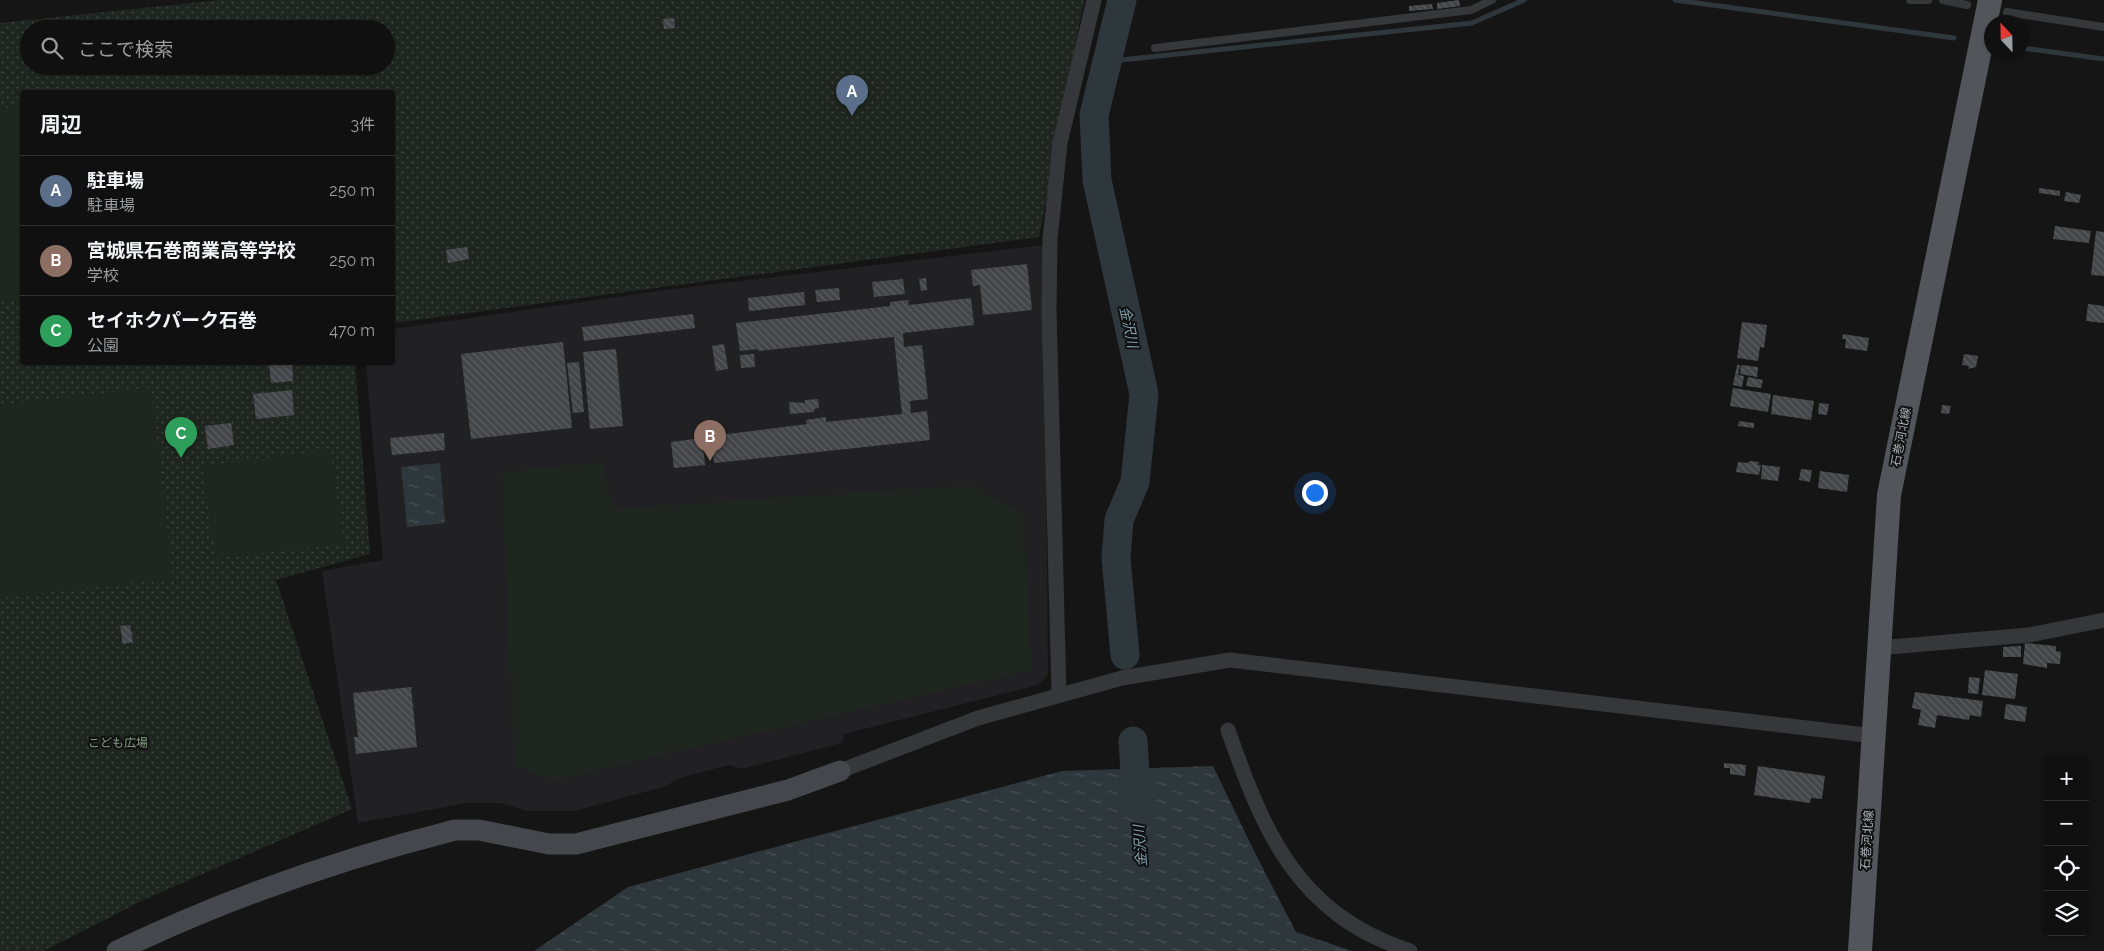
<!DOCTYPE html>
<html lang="ja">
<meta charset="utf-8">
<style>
body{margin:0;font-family:Raleway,"Noto Sans JP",sans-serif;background:#1e1e1e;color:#f1f3f6}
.controls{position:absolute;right:15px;bottom:15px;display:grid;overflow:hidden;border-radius:5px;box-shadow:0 1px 4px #0004}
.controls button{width:45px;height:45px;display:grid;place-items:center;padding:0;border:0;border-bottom:1px solid #303030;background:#101010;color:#f1f3f6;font:25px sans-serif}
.compass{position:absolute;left:1984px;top:15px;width:45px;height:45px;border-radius:50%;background:#101010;box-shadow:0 1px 4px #0004;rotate:338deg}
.you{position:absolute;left:1314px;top:492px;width:18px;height:18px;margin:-12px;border:4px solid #fff;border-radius:50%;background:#1a73e8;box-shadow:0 0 0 8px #1a73e833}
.badge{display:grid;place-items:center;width:32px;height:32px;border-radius:50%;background:#2563eb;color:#fff;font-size:16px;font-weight:700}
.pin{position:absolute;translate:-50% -41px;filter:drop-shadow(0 1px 2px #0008)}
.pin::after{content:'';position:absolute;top:26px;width:18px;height:15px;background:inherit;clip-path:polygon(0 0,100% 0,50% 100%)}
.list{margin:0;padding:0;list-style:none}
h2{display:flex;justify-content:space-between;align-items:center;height:65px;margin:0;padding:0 20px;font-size:21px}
h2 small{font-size:16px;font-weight:400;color:#9c9d9f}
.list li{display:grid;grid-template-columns:32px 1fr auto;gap:15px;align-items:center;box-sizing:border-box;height:70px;padding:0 20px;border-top:1px solid #303030}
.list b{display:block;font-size:19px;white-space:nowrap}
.list p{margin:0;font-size:16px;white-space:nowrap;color:#9c9d9f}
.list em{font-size:16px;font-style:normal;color:#9c9d9f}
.icon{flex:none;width:28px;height:28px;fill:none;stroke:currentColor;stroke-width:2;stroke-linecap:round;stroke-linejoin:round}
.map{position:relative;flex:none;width:2104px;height:951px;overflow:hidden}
.search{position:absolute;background:#101010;box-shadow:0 1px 4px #0004;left:20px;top:20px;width:375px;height:55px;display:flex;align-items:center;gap:12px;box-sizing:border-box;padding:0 18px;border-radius:28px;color:#9c9d9f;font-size:19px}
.panel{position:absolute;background:#101010;box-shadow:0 1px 4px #0004;left:20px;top:90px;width:375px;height:275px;border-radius:5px}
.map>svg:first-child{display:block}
</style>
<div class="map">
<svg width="2104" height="951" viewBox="0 0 2104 951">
<defs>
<pattern id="grass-dots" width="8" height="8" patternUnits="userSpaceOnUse" patternTransform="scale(1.25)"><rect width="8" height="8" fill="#1f261f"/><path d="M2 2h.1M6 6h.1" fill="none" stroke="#3d433d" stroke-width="1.8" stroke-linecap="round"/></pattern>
<pattern id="water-ripples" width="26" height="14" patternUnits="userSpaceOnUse" patternTransform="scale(1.25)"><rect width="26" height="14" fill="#2e373b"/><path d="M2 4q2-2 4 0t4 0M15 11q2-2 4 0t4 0" fill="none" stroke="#495155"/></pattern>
<pattern id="building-back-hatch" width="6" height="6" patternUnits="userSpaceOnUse" patternTransform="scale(1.25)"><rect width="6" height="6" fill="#444549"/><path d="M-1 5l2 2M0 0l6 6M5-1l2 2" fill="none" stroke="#5c5d61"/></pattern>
</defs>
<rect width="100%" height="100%" fill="#151516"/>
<path fill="#212123" d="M1044,245L1048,675L1038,685L844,734L842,743L742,769L729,765L676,779L667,786L574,811H527L500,803H467L358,823L322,571L383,560L366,363L392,362L393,329L666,290Z"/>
<path fill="url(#grass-dots)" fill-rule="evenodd" d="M219,0H1084L1039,237L393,323L392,92H22V362L355,363L370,554L276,580L352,809L143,900L44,951H0V23ZM29,29H386V66H29Z"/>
<g fill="#1f261f">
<path d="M22,106V298L0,300V109Z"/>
<path d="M151,388L173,578L0,598V405Z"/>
<path d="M330,450L344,544L216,558L202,466Z"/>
<path d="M604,462L611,509L970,485L1023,513L1031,670L554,780L514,766L502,472Z"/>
</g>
<g fill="url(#water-ripples)">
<path d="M440,463L445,523L407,527L401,467Z"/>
<path d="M1213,766L1255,853L1296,932L1352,951H534L628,887L805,839L1062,771Z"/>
</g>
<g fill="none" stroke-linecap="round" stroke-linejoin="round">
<g stroke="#2e373b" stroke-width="5">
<path d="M1675,0L1954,38"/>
<path d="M2022,48L2104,59"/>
<path d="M1108,58L1121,60L1472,23L1524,0"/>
</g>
<g stroke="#2e373b" stroke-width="29">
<path d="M1122,0L1094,115L1097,180L1144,394L1135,482L1119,520L1116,558L1125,655"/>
<path d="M1133,741L1137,806"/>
</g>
</g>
<g fill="url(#building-back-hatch)">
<path d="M1459,0L1460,6L1437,9V3Z"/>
<path d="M1432,4L1433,9L1409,11V6Z"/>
<path d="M674,18L675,28L664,29L663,19Z"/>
<path d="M2039,188L2060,191V196L2039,193Z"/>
<path d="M2066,192L2081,195L2079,203L2064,201Z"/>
<path d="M2055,226L2091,231L2089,243L2053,239Z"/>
<path d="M2096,231L2104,232V276L2091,275Z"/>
<path d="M467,247L469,259L448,263L446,250Z"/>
<path d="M1027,264L1032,310L983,315L980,285L973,286L971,270Z"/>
<path d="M926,278L927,290L921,291L919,279Z"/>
<path d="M903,279L905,294L874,297L872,282Z"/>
<path d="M839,288L840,300L817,302L815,290Z"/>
<path d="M804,292L805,305L749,311L748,298Z"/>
<path d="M971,298L974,325L903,333L904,347L922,345L928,399L910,401L911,413L927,411L930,440L714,463L711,436L807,424L806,420L826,417V422L902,414L894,337L758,351V349L740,351L736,323L890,306V302L908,300L909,305Z"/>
<path d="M2088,304L2104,306V323L2086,321Z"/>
<path d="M693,314L695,328L584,341L582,327Z"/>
<path d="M1742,322L1767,325L1764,348L1760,347L1758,361L1737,358Z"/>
<path d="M1843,334L1869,338L1867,351L1845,348L1846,339H1842Z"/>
<path d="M563,342L572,428L471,439L461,354Z"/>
<path d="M724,344L728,369L716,371L712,346Z"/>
<path d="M616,349L623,426L590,429L583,352Z"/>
<path d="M754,354L755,367L741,368L740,355Z"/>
<path d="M1964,354L1978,356L1976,367L1968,369L1969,366L1962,365Z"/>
<path d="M269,362H292L293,381L271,383Z"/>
<path d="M579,362L584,412L573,413L567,363Z"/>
<path d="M1737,365H1740L1738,375L1744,376L1742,387L1733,385Z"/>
<path d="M1741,365L1758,367L1757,377L1740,374Z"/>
<path d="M1748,377L1763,380L1761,388L1746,386Z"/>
<path d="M1733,388L1771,394L1768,412L1730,406Z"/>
<path d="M292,390L294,415L256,419L253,394Z"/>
<path d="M1773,395L1814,401L1811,420L1771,414Z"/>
<path d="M818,399L819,408L814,409V412L790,414L789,402L805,403V400Z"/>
<path d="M1819,403L1829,404L1827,415L1818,414Z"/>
<path d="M1942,405L1951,406L1949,414L1941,413Z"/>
<path d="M1739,421L1754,423V428L1738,426Z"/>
<path d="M231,423L234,445L208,449L205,426Z"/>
<path d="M444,433L445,450L392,455L390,438Z"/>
<path d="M702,438L705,465L674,468L671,442Z"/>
<path d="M1749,461L1759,462L1758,465H1761L1759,475L1736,472L1738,462L1748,463Z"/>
<path d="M1762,465L1780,467L1778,481L1761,479Z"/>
<path d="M1801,469L1812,470L1810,482L1799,480Z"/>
<path d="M1820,471L1849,475L1847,492L1818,488Z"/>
<path d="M130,625L133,642L123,644L120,626Z"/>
<path d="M2025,643L2056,646V651L2061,652L2060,664L2047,663V668L2023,664Z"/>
<path d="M2021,646V657H2003V647Z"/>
<path d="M1985,670L2018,674L2015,699L1982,695Z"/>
<path d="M1969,677L1980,678L1978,694L1968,693Z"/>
<path d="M411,687L417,747L356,754L354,737H358L353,693Z"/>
<path d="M1915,692L1983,701L1981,717L1970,715L1969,720L1937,715L1935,728L1918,725L1921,710L1912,708Z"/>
<path d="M2006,704L2027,707L2025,722L2004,719Z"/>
<path d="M1724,763L1746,765L1745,776L1730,774V768H1724Z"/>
<path d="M1758,766L1825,776L1822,799L1811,798L1810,803L1754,795Z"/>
</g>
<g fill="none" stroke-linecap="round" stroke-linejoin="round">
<g stroke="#36373b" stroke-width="8">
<path d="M1910,0H1928"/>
<path d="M1943,0L1967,5"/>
<path d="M2007,12L2104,27"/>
<path d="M1155,48L1471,10L1492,0"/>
</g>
<g stroke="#36373b" stroke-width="15">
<path d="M1878,648L2029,635L2104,620"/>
<path d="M1059,694L1049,311L1050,239L1060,143L1094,0"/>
<path d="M1228,730C1264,833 1297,914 1410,951"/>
<path d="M840,771L978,718L1122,678L1230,660L1874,736"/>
</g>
<path stroke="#44474b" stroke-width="21" d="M117,951C227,898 337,860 455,830H479L549,844H576L788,790L840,771"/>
<path stroke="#52555a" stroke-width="24" d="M1860,951L1889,495L1990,0"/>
</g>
<g text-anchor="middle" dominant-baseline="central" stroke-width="4" stroke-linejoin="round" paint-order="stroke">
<g font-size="12" fill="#a7aeb5" stroke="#101011">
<text transform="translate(1901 437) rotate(-79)">石巻河北線</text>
<text transform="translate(1867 840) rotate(-86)">石巻河北線</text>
</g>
<g font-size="12" fill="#829f7f" stroke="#101011">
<text x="118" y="743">こども広場</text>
</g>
<g font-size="14" font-style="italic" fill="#80a0ae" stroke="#101011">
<text transform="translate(1129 327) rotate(78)">金沢川</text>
<text transform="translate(1140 846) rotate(-94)">金沢川</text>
</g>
</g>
</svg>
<div class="controls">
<button>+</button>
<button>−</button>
<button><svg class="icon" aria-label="locate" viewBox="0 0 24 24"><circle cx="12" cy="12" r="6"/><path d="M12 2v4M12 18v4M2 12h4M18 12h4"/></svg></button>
<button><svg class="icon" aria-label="layers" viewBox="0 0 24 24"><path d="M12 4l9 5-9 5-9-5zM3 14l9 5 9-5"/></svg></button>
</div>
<svg class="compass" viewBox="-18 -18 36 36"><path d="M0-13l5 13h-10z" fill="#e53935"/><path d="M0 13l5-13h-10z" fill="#9c9d9f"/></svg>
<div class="you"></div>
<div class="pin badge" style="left:852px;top:116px;background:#5c6f8a">A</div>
<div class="pin badge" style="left:710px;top:461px;background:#8d6e63">B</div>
<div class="pin badge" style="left:181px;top:458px;background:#2e9e5b">C</div>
<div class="search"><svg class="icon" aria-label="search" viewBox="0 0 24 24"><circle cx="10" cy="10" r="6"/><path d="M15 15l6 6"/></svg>ここで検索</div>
<section class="panel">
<h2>周辺<small>3件</small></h2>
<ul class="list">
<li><span class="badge" style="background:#5c6f8a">A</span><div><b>駐車場</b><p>駐車場</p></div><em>250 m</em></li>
<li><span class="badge" style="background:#8d6e63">B</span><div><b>宮城県石巻商業高等学校</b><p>学校</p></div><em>250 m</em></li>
<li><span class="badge" style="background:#2e9e5b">C</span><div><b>セイホクパーク石巻</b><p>公園</p></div><em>470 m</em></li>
</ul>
</section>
</div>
